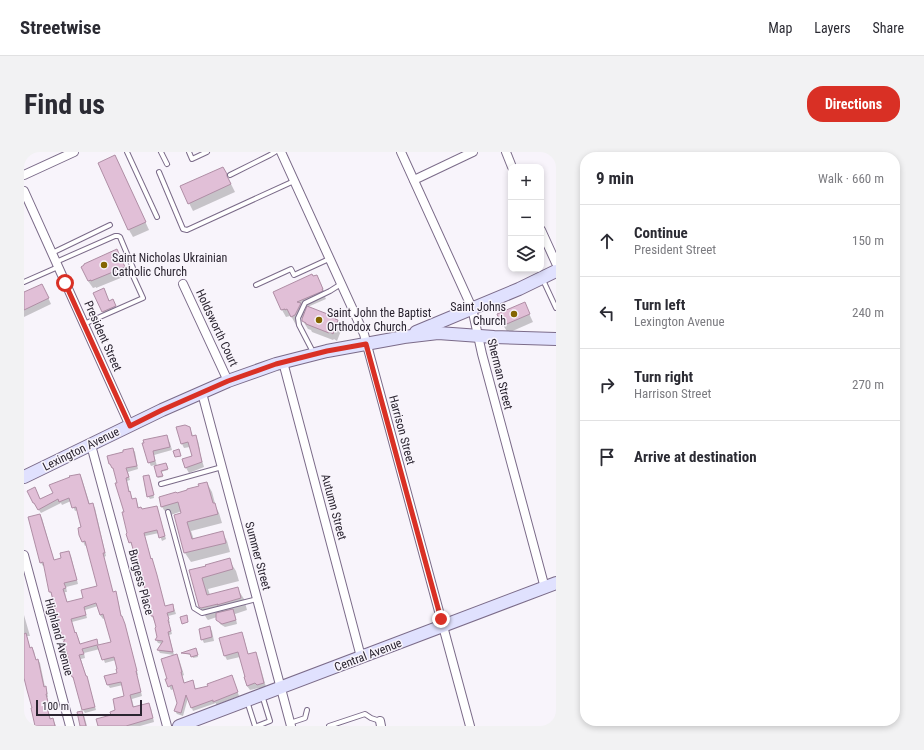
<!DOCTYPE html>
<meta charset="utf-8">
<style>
body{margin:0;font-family:"Roboto Condensed",sans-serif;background:#f2f2f3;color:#2b2b33}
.controls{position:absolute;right:12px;top:12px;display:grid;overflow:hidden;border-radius:8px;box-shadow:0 2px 6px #0003}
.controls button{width:36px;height:36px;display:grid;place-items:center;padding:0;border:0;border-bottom:1px solid #e1e1e2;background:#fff;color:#2b2b33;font:20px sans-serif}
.scale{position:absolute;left:12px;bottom:10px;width:106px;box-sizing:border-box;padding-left:4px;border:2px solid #2a2430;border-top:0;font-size:11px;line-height:14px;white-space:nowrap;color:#2a2430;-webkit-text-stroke:3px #f8f4fb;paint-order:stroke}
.stop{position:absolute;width:12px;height:12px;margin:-9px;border:3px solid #d93025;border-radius:50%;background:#fff}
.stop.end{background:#d93025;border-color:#fff;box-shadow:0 1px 4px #0008}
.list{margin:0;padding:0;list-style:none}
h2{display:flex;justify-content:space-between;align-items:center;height:52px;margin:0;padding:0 16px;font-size:17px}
h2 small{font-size:13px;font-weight:400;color:#7c7c81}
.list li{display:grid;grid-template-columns:26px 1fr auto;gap:12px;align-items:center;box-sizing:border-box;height:72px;padding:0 16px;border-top:1px solid #e1e1e2}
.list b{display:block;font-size:15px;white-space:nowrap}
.list p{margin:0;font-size:13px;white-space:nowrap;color:#7c7c81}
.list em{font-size:13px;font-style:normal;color:#7c7c81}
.icon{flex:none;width:22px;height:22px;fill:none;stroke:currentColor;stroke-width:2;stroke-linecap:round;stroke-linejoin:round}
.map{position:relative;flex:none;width:532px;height:574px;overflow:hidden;border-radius:16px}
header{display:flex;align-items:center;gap:24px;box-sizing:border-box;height:56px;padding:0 20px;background:#fff;border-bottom:1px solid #e1e1e2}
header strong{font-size:19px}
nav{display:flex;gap:22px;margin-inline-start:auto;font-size:14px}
.intro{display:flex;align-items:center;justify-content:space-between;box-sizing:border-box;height:96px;padding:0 24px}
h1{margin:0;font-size:28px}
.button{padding:10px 18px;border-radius:16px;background:#d93025;color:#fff;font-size:14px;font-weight:700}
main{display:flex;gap:24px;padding:0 24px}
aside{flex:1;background:#fff;border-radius:16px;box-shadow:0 2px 6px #0003}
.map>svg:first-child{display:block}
</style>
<header>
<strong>Streetwise</strong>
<nav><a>Map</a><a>Layers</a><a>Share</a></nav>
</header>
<div class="intro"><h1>Find us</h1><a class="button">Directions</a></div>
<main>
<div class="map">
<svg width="532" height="574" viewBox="0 0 532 574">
<rect width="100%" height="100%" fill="#f8f4fb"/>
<g fill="#0003" fill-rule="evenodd">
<path d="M91,4L95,12L125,78L109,85L105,78L75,11Z"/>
<path d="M199,16L211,40L169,59L165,51Z"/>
<path d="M97,106L104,123L72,136V135L69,136L64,129Z"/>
<path d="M297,132L302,144L301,145L302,147L279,157L281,161L311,166L314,169L318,176L313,189L310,187L309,188L288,180L287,178L284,177L279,169L278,165L275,171L272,173L267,164L266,165V164L262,165L258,158Z"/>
<path d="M21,139L27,152L0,165V141Z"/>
<path d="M70,141L82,143L86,150L89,149L94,160L82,165Z"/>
<path d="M500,151L509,170L484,181L479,173Z"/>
<path d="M165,276L168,281L169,285H171L174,289L176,298H175L180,315L165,321L162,316L160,308L169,305L166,295L160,296L158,292Z"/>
<path d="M142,284L146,291L148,298L130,303L133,314L143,313L144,318L137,320L139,325L134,326L131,313L127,314L125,310L119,292Z"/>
<path d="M109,297L111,300L114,317L104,320L106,328L103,329L106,341L109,348L111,347L113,350L115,357L118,358L132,355L134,358L142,387L138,389L135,381L121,384L127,407V406L133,428L134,427L141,455L148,453L150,456L152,462L144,464L146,471H145L148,482L145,483L150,503L136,501L134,498L138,492L134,491L132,488L134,485L133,476L128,464L120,428L118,424L109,393L108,394L106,390L101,361L94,331L91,320L86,312Z"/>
<path d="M56,323L58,327L66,353H69L71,356L82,404L80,405L89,441L91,440L93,444L98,466L102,476L114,523H113L118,544L108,547L110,556L124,552L127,556L130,570L116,574H74L88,564L101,545L99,533L86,536L84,533L94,522L92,508L81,511L76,497L60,501L61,506L57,507L62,525L64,529L72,558L61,561L59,558L51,529L49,525L41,489L38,488L36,485L38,482L34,467L32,464V458L28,443L26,440L21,414H19L17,411L16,363L18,366L30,409L39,406L45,400L47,404L54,432L42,435L43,440H41L43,451L60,446L74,435L63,393L61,394L56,383L58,376L54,358L51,359L47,349L38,353L37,351L17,361L10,351L12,340L16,348L30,341ZM74,454L76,463L79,467L81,466L88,491L75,494L72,488L56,493L54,485L51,482L48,470L63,466L61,458Z"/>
<path d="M126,327L130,346L126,347L124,344Z"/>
<path d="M183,331L188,340L192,355L195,361L198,371L167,379L170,388L198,380L203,389L206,400L167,410L161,401L158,359L144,364L138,355L136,346L152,342L176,335Z"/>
<path d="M205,408L212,419L215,429L184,437L186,443L213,436L220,447L223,458L211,462L213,472L201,475L196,472L193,465L184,468L183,467L176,455L166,419Z"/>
<path d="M0,463L6,484H3L6,497L8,496L10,499L12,508H14L16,511L21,535L23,539L24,545H23L25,554H23L27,568L29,567L32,574H12L9,556L0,523Z"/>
<path d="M186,476L188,479L190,489L180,491L178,487Z"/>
<path d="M217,481L220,486L224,503L231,501L234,506L242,535L236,537L235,536L226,538L223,534L216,505L203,508L201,504Z"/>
<path d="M172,499L174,505L169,506L168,503L158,501Z"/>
<path d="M153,503L155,507L160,523L158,524L161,532L169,530L172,538L209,527L215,544L192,553V551L169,559L164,546L159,564L153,562L151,559L154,552L150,537L147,538L145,534Z"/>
<path d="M58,560L60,563L63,574H56H57Z"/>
</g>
<g fill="#e1bfd7" stroke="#af8ea5" fill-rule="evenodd">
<path d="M91,3L122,70L104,78L74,11Z"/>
<path d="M199,15L203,22V24L207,32L164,52L156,34Z"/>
<path d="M93,97L101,115L67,129V128L64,129L57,115L60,113V112Z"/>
<path d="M288,122L289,124L293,123L299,137H298L299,139L273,150L277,151L271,163L267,165L263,157L261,158V157L257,158L249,140Z"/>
<path d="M18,132L25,146L0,158V140Z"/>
<path d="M80,136L85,149L89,147L92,154L78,160L69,141Z"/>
<path d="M501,150L506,162L478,174L473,162Z"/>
<path d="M283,154L311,165V167L314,168L309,182L306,180L305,181L282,172V171L278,169V167Z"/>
<path d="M161,273L166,275L168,284L172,283L178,310L161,316L158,307L168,304L164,290L157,292L152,275Z"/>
<path d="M143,283L146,295L129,299L131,309L124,311L118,291H120L119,288Z"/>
<path d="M109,296L113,314L102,316L105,325L102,326L105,340L106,339L108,347L112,346L114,356L117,355L118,357L133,354L141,384L135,386L133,378L120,381L127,407L128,406L133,423L141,454L149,452L150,459L143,461L145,467L144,468L147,479L144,480L149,500L133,498L139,489L131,488L133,485L131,476L132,475L129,464H127L125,457H126L121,437L118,424L117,425L107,390L105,391L102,382L103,381L98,360H100L91,331H93L89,316H88L86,312H85L83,304L99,300V298Z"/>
<path d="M155,297L157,304L151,305L149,299Z"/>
<path d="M142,311L144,317L137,319L139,324L133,325L130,314Z"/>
<path d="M56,322L65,352L69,351L81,401H79L89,440L92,439L97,464H98L101,472L113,519H112L117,540L106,543L109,555L125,551L129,566L102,574H74L72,567L87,563L86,560L91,558L89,547L100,544L97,530L83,533L80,524L93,521L92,517H93L90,505L78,508L73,493L58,497L60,502L55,503L62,524H63L71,555L58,558L49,525H48L44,513L46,512L41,495L39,493V491L41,487L35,485L37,481L33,464H31L29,457H31L27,440H25L19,410L16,411L4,365L16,362L30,408L37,406L36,401L45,399L53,428L40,431L42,436L39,437L43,450L59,446L57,438L73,434L61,389L58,390L55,383L54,376L57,375L52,355L48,356L45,346L35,350L34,347L14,358L10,351H9L3,339L11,335L16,347L29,341L25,333L46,325L45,324ZM72,451L76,463L79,462L87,490L74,493L73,487L56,492L52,480L51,481L47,467L62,463L60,455Z"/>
<path d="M125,323L130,343L123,345L119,324Z"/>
<path d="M183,330L189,351H191L194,362L163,370L168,387L199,379L202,391L160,401L150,363L157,361L154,350L137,355L135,345L152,340L153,341L163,338V337L175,334L174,332Z"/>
<path d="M206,406L209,417L178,426L183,443L214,435L217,446L193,453L194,452L177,456L175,455L165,418L182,414L181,413Z"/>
<path d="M209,457L212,468L198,472L192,468V461Z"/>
<path d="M163,463L164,470L158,472L156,465Z"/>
<path d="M186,474L188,485L177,488L175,477Z"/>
<path d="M218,480L224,502L232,500L240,531L233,533L231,531L223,534L220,525H221L214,500L200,504L195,486Z"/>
<path d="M2,481L6,496L8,495L12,508L14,507L20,535L22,534L23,542H22L24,550L22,551L26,567L29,566L31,574H11L7,556H8L3,538L0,526V482Z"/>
<path d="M172,496L174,503L167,505L166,502L157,501Z"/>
<path d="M153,502L158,520H157L160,531L169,528L171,537L184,534L183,532L208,523L214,540L189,550V548L167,556L162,543L157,561L150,559L153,551L148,533L144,535L141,527H143L137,507Z"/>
<path d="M58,559L62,574H56L53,560Z"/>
</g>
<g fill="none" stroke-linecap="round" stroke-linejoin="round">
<defs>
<g id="service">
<path d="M103,0L133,65"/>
<path d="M137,0L143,12"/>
<path d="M165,0L168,7L183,0"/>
<path d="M135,20L159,77L163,78L270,29"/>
<path d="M206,23L246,3L251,0"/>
<path d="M28,101L86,73"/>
<path d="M32,110L91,84H94L96,85L109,116V124L119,146L60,172"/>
<path d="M519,128L532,156"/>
<path d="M0,130L34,115"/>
<path d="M232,133L267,117L270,123L305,107"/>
<path d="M289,200L275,173L274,166L281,151L306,139L317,132"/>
<path d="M137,332L198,315"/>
<path d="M144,360L170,456L178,461L233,447"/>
<path d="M223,549L231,574"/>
<path d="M266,571L281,566L283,558"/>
<path d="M233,574L246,569L238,543"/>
<path d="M305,574L341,562L347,566L356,569"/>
</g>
<g id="minor">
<path d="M257,0L340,182L446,574"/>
<path d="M377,0L448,156L458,202L521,436"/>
<path d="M482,0L488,15"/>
<path d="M0,23L50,0"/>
<path d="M390,28L449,0"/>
<path d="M0,39L106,274"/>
<path d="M517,78L532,111"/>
<path d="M159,132L204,229"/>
<path d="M259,210L337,505"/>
<path d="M178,241L267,574"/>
<path d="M67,293L143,574"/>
<path d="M0,403L46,574"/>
<path d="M356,569L357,574"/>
</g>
<g id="secondary">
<path d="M392,180L495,137L532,119"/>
<path d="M0,325L138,258L204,229L252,212L303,199L380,185L414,181L470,185L532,187"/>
<path d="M155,574L532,431"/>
</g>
</defs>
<use href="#service" stroke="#7b6b89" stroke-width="6"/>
<use href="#minor" stroke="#7b6b89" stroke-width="10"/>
<use href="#secondary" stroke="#7b6b89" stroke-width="14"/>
<use href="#service" stroke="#fff" stroke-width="4"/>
<use href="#minor" stroke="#fff" stroke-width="8"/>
<use href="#secondary" stroke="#e0e1fe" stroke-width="12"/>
</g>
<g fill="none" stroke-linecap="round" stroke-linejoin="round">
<path stroke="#d93025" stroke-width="5" d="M41,131L106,274L138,258L204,229L252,212L303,199L342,192L417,467"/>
</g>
<g fill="#846500" stroke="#f8f4fb" stroke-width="1.5">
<circle cx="80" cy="113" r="4"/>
<circle cx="490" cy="162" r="4"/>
<circle cx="295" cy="168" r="4"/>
</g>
<g text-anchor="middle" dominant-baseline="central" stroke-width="3" stroke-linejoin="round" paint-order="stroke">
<g font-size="12" fill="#2a2430" stroke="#f8f4fb" text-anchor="start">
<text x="88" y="106">Saint Nicholas Ukrainian<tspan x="88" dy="14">Catholic Church</tspan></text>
<text x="482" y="155" text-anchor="end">Saint Johns<tspan x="482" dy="14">Church</tspan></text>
<text x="303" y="161">Saint John the Baptist<tspan x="303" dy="14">Orthodox Church</tspan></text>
</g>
<g font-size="12" fill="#2a2430" stroke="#f8f4fb">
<text transform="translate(193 176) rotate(65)">Holdsworth Court</text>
<text transform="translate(79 184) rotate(66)">President Street</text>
<text transform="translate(476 222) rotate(76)">Sherman Street</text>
<text transform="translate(378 278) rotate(75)">Harrison Street</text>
<text transform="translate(57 297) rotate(-26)">Lexington Avenue</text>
<text transform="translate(310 355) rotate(75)">Autumn Street</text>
<text transform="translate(234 404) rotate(75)">Summer Street</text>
<text transform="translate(117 430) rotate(75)">Burgess Place</text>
<text transform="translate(35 485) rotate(75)">Highland Avenue</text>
<text transform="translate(344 503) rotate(-21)">Central Avenue</text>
</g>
</g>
</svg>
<div class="controls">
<button>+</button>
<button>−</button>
<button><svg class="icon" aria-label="layers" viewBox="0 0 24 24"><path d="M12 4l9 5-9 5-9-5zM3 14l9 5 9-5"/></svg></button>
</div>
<div class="scale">100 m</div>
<div class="stop" style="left:41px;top:131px"></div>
<div class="stop end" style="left:417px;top:467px"></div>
</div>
<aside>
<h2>9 min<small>Walk · 660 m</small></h2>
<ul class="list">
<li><svg class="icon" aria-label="ahead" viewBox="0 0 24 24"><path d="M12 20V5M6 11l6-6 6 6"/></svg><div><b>Continue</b><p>President Street</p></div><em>150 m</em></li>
<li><svg class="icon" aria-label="left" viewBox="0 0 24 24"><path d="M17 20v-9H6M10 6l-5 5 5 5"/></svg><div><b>Turn left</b><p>Lexington Avenue</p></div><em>240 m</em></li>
<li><svg class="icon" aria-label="right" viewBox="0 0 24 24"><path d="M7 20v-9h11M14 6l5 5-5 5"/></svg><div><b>Turn right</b><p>Harrison Street</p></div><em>270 m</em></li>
<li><svg class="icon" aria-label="arrive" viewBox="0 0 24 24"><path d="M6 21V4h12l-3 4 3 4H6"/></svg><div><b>Arrive at destination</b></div></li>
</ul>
</aside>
</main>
